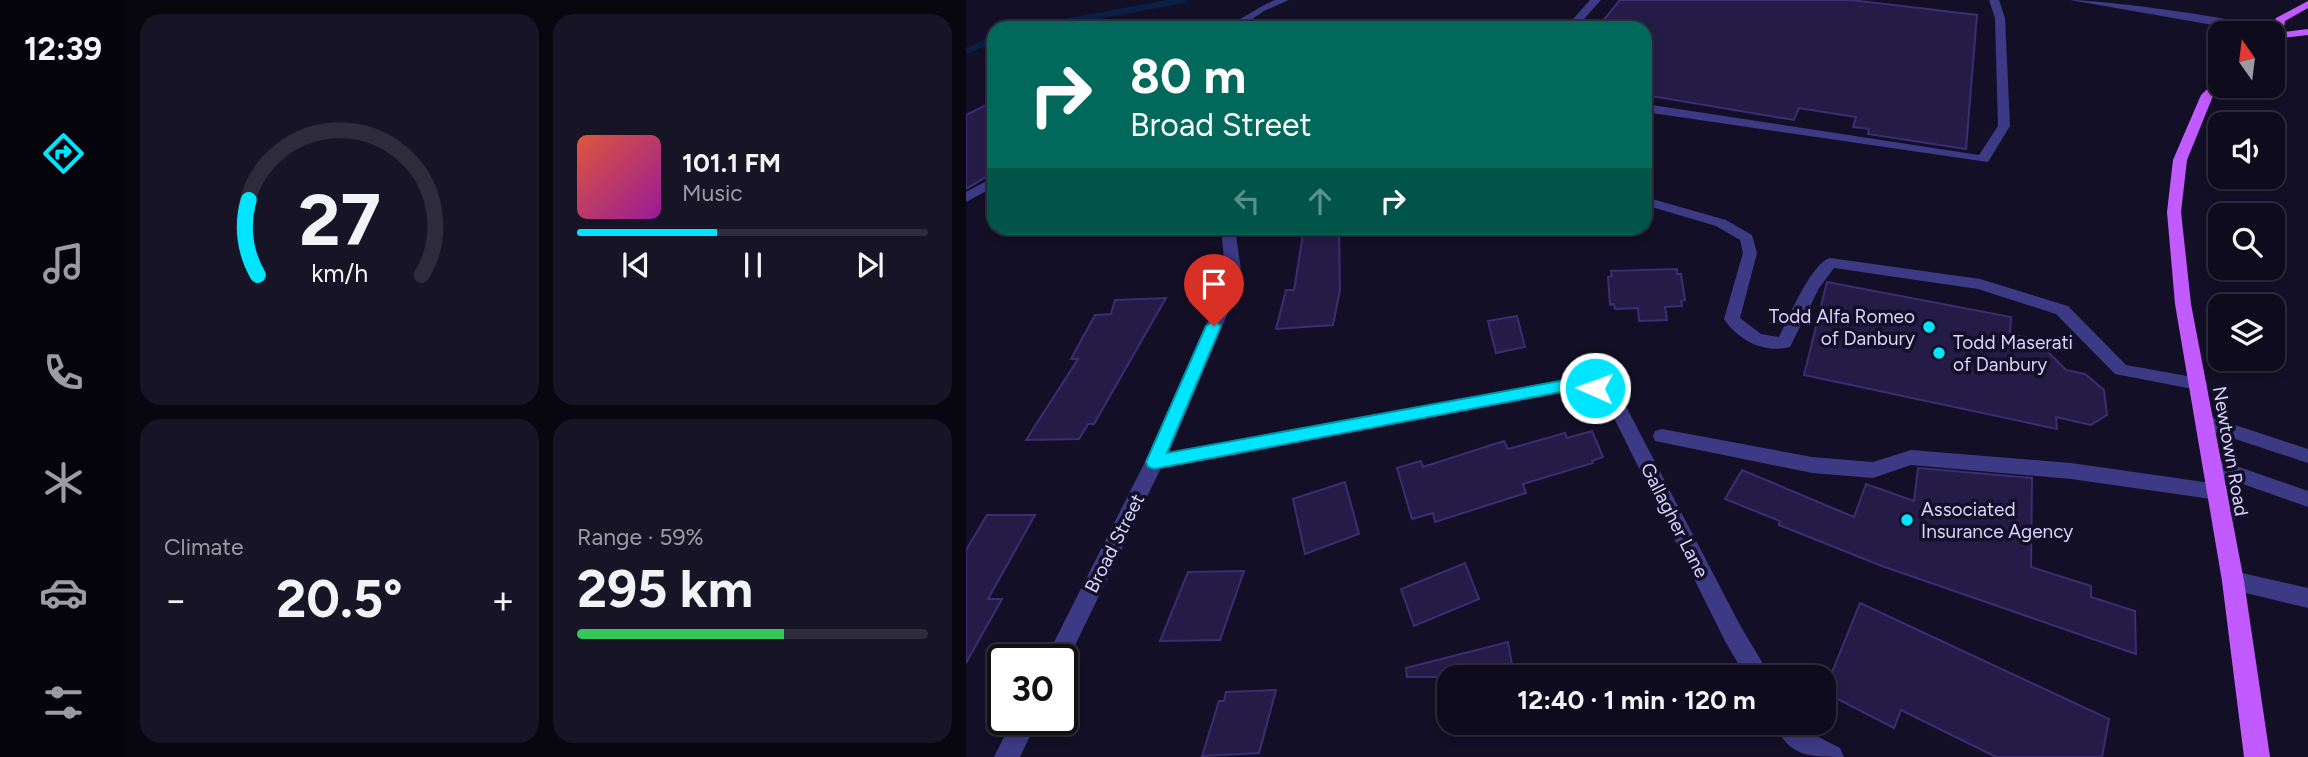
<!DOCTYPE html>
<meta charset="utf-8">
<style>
body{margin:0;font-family:Figtree,sans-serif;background:#171425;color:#f1f3f6;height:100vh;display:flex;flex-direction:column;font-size:26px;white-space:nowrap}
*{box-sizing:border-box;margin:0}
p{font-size:23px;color:#9b9ba3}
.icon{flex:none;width:38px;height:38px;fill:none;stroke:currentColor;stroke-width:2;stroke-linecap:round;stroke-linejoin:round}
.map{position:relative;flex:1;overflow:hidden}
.sheet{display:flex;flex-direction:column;gap:14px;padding:14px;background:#08060f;width:840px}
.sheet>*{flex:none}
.guide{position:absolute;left:21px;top:21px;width:665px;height:214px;border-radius:21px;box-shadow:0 4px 10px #0003,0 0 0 2px #2e2b3b;background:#00695c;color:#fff;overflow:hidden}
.needle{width:46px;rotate:346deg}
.controls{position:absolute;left:1242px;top:21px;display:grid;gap:14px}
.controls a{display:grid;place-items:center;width:77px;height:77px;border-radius:14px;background:#0e0b1c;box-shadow:0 4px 10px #0003,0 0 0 2px #2e2b3b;font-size:35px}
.speed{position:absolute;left:21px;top:644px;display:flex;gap:14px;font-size:35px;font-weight:700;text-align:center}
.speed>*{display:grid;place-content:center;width:91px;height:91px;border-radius:50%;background:#0e0b1c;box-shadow:0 4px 10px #0003,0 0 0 2px #2e2b3b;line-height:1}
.speed .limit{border:4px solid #111;border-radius:10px;background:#fff;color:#111}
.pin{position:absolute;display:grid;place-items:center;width:60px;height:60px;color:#fff;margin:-72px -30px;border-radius:50% 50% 50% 0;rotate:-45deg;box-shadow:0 0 7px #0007}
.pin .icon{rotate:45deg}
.me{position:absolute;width:77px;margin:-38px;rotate:272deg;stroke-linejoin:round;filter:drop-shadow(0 0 5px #0008)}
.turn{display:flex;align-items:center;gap:24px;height:147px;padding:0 28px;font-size:32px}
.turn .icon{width:91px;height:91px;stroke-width:2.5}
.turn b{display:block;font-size:49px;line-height:60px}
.lanes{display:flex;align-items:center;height:66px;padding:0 28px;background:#0003;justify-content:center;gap:35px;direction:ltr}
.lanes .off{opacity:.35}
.big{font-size:52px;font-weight:700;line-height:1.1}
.sheet .widget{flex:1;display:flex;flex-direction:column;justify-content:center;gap:10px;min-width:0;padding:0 24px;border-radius:21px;background:#171425}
.sheet .dial{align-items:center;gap:0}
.dial svg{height:182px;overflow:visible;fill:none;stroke:#2e2b3b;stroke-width:7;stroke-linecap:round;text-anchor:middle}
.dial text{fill:#f1f3f6;stroke:none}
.song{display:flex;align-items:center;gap:21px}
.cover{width:84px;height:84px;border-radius:10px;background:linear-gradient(135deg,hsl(10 70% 55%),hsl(300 70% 35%))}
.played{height:7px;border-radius:4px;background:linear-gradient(90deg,#00e5ff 40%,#2e2b3b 40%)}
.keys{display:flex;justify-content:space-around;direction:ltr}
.heat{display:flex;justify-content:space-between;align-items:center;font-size:38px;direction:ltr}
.charge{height:10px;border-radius:5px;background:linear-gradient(90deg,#34c759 59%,#2e2b3b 0)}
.sheet .tiles{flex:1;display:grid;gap:14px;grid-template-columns:repeat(2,1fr)}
.trip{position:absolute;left:471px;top:665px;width:399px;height:70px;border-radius:21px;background:#0e0b1c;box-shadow:0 4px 10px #0003,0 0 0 2px #2e2b3b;font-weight:700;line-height:70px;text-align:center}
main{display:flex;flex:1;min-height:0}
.menu{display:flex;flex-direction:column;width:126px;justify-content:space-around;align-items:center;background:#06040b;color:#9b9ba3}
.menu .icon{width:49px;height:49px}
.menu .on{color:#00e5ff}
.menu b{font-size:32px;color:#f1f3f6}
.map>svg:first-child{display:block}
</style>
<main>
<nav class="menu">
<b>12:39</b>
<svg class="icon on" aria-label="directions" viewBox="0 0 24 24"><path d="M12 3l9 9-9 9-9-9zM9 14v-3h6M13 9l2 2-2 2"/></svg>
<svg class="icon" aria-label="music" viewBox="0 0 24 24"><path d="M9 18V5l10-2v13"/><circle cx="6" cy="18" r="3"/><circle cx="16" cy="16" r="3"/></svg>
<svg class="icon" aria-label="phone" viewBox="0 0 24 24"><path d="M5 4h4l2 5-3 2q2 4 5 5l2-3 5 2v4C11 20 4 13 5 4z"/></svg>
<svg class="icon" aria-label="climate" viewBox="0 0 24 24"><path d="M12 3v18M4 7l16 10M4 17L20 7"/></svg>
<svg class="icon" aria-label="car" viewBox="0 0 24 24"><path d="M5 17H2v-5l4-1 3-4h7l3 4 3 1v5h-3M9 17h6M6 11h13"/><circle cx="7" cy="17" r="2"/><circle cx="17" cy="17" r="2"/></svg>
<svg class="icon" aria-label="filters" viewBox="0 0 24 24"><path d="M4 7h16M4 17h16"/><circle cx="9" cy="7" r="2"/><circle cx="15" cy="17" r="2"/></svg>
</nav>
<section class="sheet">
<div class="tiles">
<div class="widget dial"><svg viewBox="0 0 100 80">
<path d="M14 69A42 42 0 1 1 86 69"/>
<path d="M14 69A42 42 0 0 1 10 36" stroke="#00e5ff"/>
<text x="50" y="56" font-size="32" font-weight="700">27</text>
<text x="50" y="72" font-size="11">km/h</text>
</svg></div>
<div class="widget">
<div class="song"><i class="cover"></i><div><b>101.1 FM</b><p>Music</p></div></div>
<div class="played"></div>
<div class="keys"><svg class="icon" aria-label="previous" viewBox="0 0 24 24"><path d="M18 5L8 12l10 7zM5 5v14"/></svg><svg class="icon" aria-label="pause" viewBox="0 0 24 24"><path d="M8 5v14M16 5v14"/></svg><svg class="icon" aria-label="next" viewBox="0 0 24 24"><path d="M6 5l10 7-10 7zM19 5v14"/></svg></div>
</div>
<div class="widget"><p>Climate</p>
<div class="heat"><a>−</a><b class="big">20.5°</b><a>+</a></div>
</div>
<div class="widget"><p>Range · 59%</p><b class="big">295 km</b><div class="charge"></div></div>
</div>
</section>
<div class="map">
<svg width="1342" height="757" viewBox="0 0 1342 757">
<rect width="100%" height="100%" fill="#130f26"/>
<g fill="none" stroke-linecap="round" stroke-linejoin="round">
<path stroke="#0a1f44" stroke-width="6" d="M 65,28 L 218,0
M 0,51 L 28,39"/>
</g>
<path fill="#241b47" stroke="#3b2d73" stroke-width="2" d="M 654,0 L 885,0 L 1011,15 L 1000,149 L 902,134 L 903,129 L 887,127 L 890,117 L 833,108 L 828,120 L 679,95 L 679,28 L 631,28 Z
M 28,101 L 28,172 L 0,189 L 0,115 Z
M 338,228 L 373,228 L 374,290 L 367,325 L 310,329 L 320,290 L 328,290 Z
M 711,269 L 711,274 L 715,274 L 719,300 L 715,301 L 716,306 L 699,307 L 701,320 L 673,321 L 672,308 L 649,309 L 648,304 L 644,305 L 642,277 L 646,276 L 645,271 Z
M 861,282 L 1045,317 L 1044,334 L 1078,341 L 1078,348 L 1100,370 L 1119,374 L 1138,390 L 1141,415 L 1125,425 L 1090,417 L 1091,429 L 838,375 Z
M 200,298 L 128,424 L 122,424 L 113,439 L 60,440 L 112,359 L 105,359 L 129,315 L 145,314 L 149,300 Z
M 551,316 L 559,347 L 530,353 L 522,321 Z
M 626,431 L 637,457 L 626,461 L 627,463 L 557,484 L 560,493 L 469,522 L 467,513 L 446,519 L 431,468 L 455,461 L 457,467 L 538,441 L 542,449 L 599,433 L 601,438 Z
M 952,468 L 1066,478 L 1065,567 L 1125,586 L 1125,597 L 1169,611 L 1170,654 L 916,566 L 813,525 L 814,521 L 759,499 L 776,470 L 888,517 L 900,484 L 948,501 Z
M 379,482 L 393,534 L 339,554 L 327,499 Z
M 21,515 L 69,515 L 22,599 L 36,599 L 0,663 L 0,550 Z
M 499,563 L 513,599 L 448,626 L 435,589 Z
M 278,571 L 254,640 L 194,641 L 222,572 Z
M 894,603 L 1143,719 L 1136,757 L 1030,757 L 935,710 L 928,728 L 858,692 Z
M 542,642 L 548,677 L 441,677 L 440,668 Z
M 310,690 L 293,753 L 236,756 L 253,701 L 258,701 L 260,692 Z"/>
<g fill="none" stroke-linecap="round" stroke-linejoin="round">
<path fill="#3d3a85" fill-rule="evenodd" d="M 309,0 L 323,0 L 298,11 L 273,28 L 237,28 C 245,23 254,25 264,23 C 274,21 295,5 309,0 Z
M 624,0 L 635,0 L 610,28 L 599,28 Z
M 1023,0 L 1033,0 L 1039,18 L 1044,126 L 1022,162 L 679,112 L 679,104 L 1013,155 L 1032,126 L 1029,18 Z
M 1104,0 C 1136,0 1296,20 1316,34 L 1311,37 L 1307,36 L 1307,33 L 1293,33 Z
M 28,177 L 28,187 L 0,202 L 0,192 Z
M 679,197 L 760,220 L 786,235 L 791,253 L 774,318 L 795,334 L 813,337 C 822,319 845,263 864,258 L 1014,279 L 1102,306 L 1160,365 L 1232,378 L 1238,379 L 1241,384 L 1238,389 L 1232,390 L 1149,374 L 1090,314 L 1012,289 L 868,268 L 853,288 L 824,347 C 798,354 772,340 758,319 L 777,253 L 774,240 L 750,226 L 679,205 Z
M 255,228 L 269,228 L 275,270 L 266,303 L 203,452 L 610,378 L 635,383 L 652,391 L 775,627 L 805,677 L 780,677 L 759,641 L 639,400 L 610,390 L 195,468 L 98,668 L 96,660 L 79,660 L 179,462 L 250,303 L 259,270 Z
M 1239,415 L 1342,449 L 1342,463 L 1233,427 L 1230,422 L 1233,417 Z
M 696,429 L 846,457 L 907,462 L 945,450 L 1105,463 L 1252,484 L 1259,486 L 1262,492 L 1259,498 L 1252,500 L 1105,479 L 945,465 L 907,478 L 846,473 L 689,441 L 687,436 L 689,431 Z
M 1247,458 L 1342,491 L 1342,507 L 1240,471 L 1237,466 L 1240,461 Z
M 1267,571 L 1342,588 L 1342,608 L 1259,588 L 1256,581 L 1259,574 Z
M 47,719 L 72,719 L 54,757 L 28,757 Z
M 808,723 L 834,723 L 839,730 L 874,748 L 878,757 C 842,757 823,757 808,723 Z"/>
<path fill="#c25bff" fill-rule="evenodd" d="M 1342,1 L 1342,8 L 1319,21 L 1317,32 L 1342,29 L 1342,35 L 1307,39 L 1305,33 L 1310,18 Z
M 1255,76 L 1255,86 L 1247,96 L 1221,160 L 1215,212 L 1225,304 L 1278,581 L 1304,757 L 1278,757 L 1256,581 L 1209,304 L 1201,212 L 1207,160 L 1235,95 Z"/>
</g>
<path fill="#00e5ff" stroke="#0095a6" stroke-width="2" d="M 248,320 L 255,326 L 201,453 L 610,378 L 635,384 L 637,388 L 629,394 L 610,389 L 188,469 L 182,467 L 180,462 L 240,326 Z"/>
<g fill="#00e5ff" stroke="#130f26" stroke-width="2.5">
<circle cx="963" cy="327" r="7"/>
<circle cx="973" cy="353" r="7"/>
<circle cx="941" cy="520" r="7"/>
</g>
<g text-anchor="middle" stroke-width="7" stroke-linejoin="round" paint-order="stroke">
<g font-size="19" fill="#d9d4ff" stroke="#130f26" text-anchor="start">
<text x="949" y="323" text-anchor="end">Todd Alfa Romeo<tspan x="949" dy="22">of Danbury</tspan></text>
<text x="987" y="349">Todd Maserati<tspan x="987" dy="22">of Danbury</tspan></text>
<text x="955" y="516">Associated<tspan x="955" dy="22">Insurance Agency</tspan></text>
</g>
<g font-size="19" fill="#d9d4ff" stroke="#130f26">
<text transform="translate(1265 451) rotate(80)" y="7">Newtown Road</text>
<text transform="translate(709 520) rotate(63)" y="7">Gallagher Lane</text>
<text transform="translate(148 543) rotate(-63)" y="7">Broad Street</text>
</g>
</g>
</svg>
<div class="controls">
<a><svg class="needle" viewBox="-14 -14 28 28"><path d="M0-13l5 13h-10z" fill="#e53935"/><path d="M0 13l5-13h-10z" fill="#9b9ba3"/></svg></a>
<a><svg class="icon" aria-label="sound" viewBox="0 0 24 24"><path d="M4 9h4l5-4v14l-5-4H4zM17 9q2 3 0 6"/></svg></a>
<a><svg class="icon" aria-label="search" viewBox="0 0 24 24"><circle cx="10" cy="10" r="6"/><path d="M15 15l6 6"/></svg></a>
<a><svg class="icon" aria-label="layers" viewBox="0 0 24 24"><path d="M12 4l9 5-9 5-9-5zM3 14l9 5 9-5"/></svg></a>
</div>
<div class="speed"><div class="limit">30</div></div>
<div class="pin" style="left:248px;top:326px;background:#d93025"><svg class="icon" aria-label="arrive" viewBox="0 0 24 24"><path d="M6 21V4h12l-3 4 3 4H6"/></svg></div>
<svg class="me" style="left:629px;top:388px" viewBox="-20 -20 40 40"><circle r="17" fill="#00e5ff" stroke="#fff" stroke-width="3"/><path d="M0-11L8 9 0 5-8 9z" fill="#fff"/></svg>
<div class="trip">12:40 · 1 min · 120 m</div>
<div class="guide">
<div class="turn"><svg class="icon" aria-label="right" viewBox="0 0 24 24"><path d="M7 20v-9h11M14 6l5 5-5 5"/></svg><div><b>80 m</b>Broad Street</div></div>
<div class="lanes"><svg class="icon off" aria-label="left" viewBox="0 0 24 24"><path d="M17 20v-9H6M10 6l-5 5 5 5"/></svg><svg class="icon off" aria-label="ahead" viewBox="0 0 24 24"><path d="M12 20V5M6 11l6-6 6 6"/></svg><svg class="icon" aria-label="right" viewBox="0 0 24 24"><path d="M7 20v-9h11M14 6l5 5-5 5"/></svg></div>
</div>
</div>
</main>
